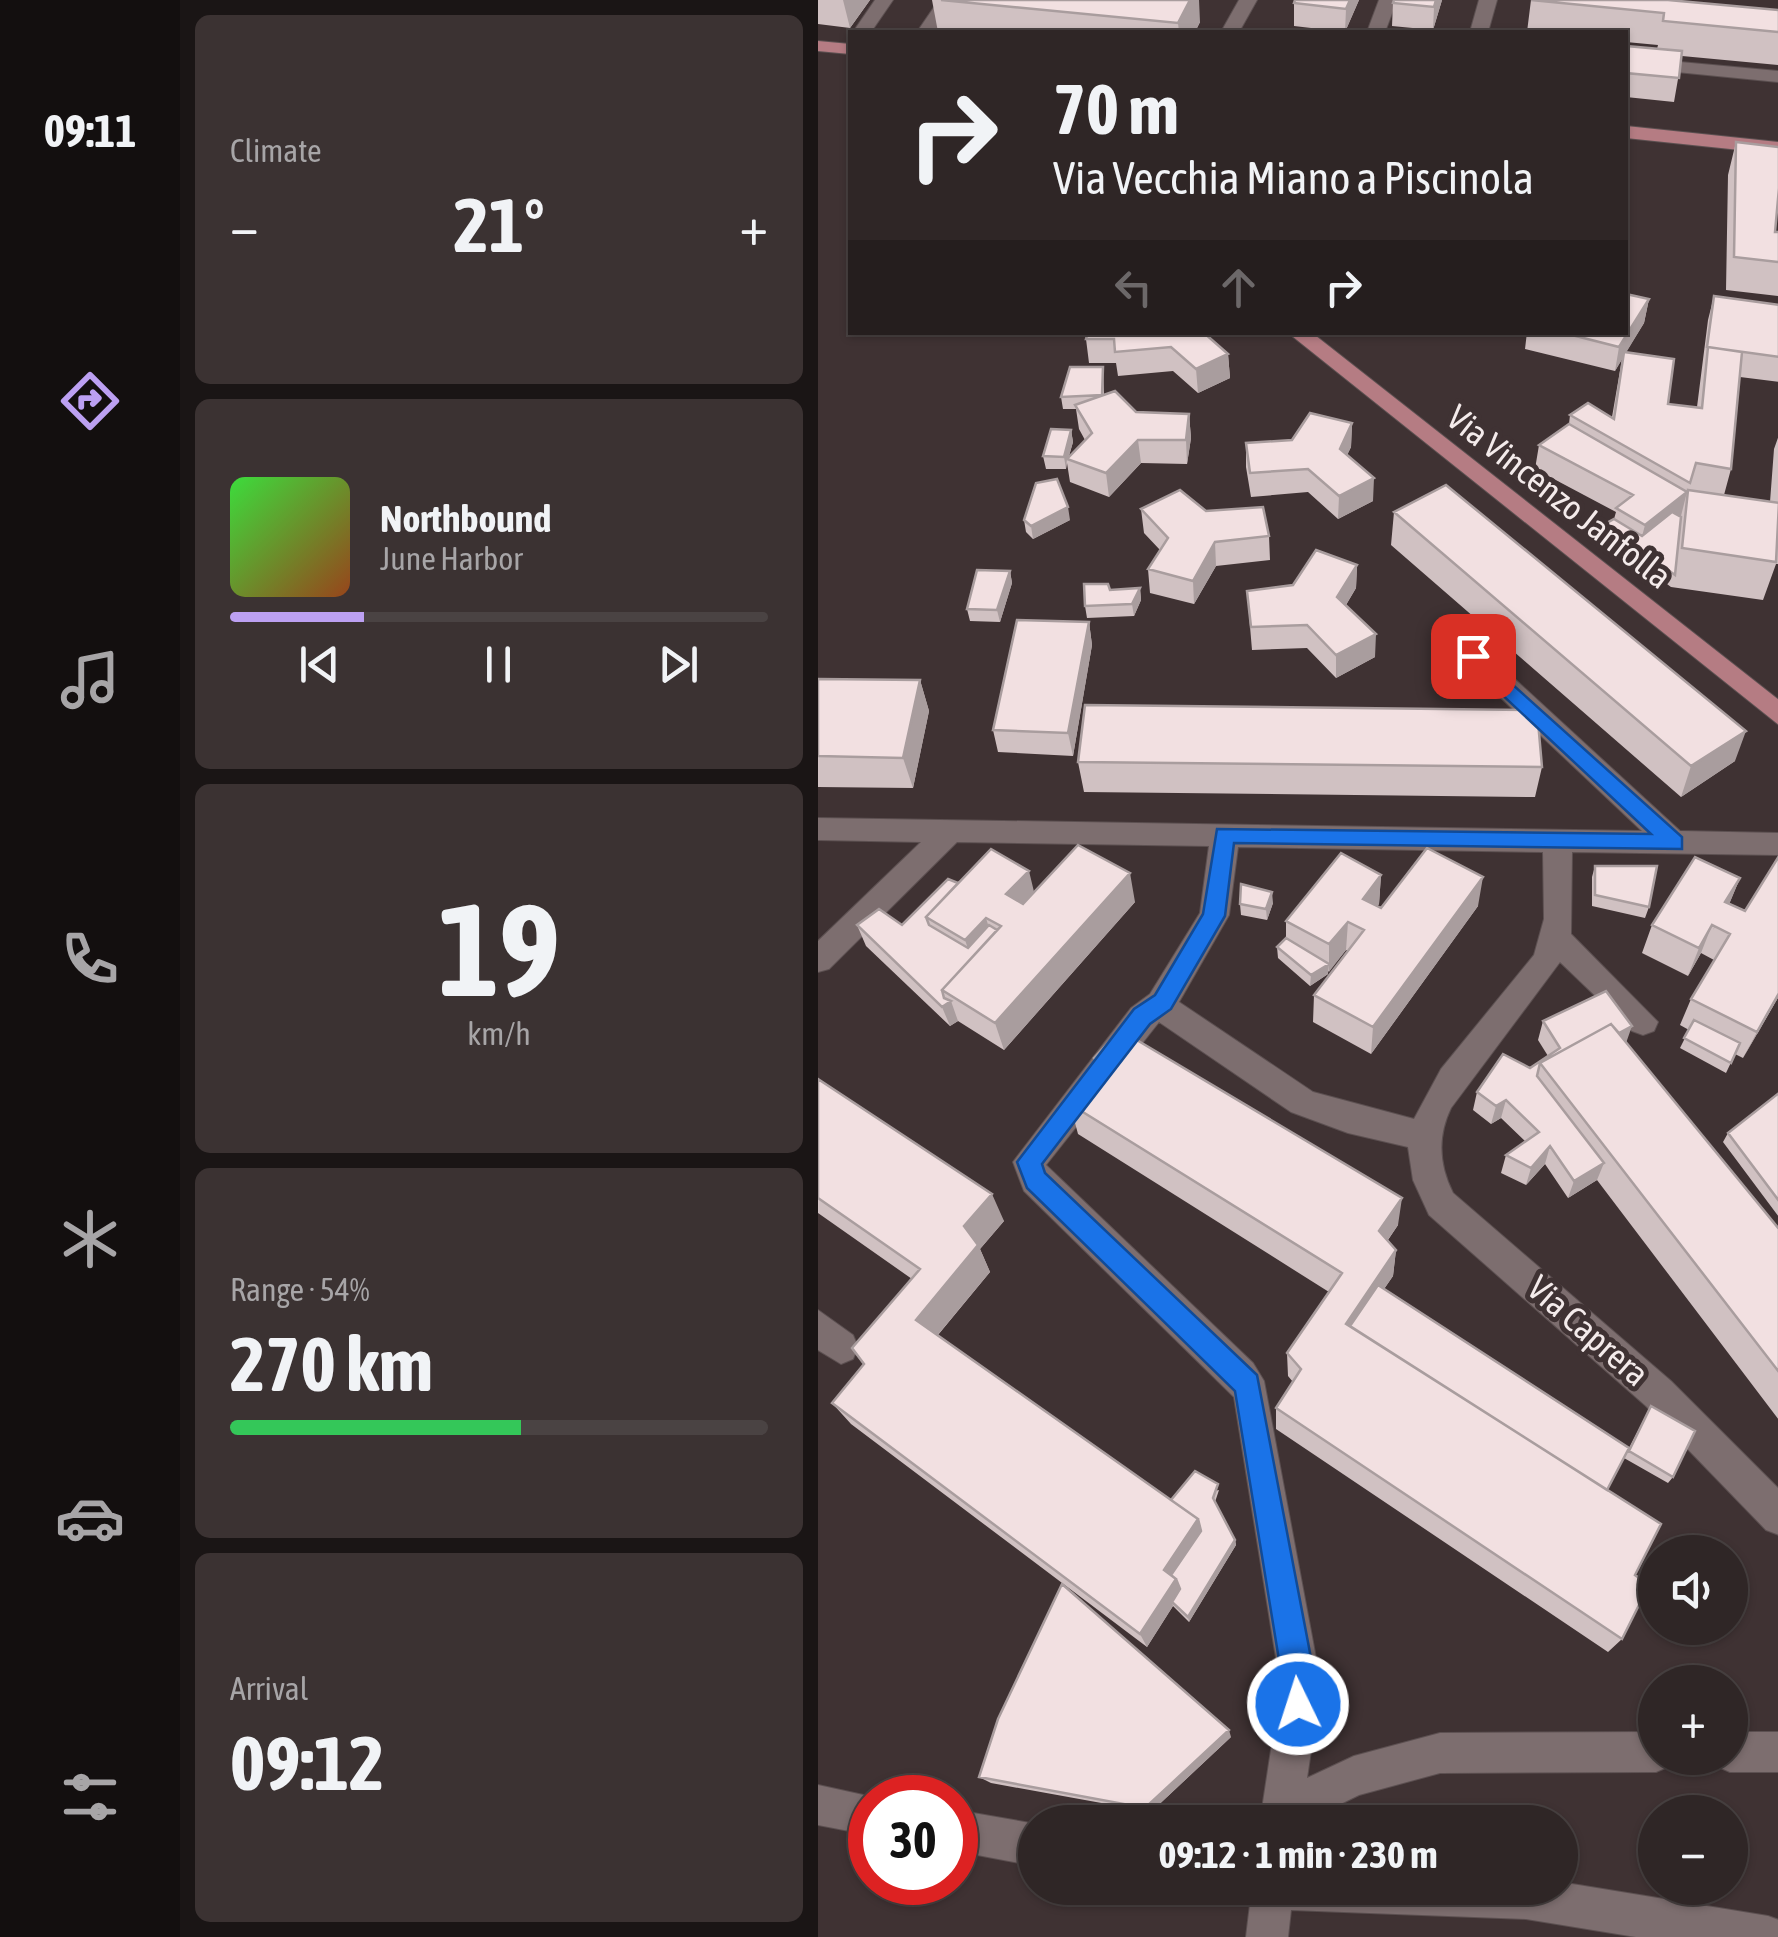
<!DOCTYPE html>
<meta charset="utf-8">
<style>
body{margin:0;font-family:"Asap Condensed",sans-serif;background:#3b3232;color:#f1f3f6;height:100vh;display:flex;flex-direction:column;font-size:38px;white-space:nowrap}
*{box-sizing:border-box;margin:0}
p{font-size:32px;color:#a7a5a7}
.icon{flex:none;width:55px;height:55px;fill:none;stroke:currentColor;stroke-width:2;stroke-linecap:round;stroke-linejoin:round}
.map{position:relative;flex:1;overflow:hidden}
.panel{display:flex;flex-direction:column;gap:15px;padding:15px;background:#1a1515;width:638px}
.panel>*{flex:none}
.banner{position:absolute;left:30px;top:30px;width:780px;height:305px;border-radius:0px;box-shadow:0 2px 8px #0004,0 0 0 2px #4a4343;background:#2f2626;color:#f1f3f6;overflow:hidden}
.fabs{position:absolute;left:820px;top:1535px;display:grid;gap:20px}
.fabs a{display:grid;place-items:center;width:110px;height:110px;border-radius:50%;background:#2f2626;box-shadow:0 2px 8px #0004,0 0 0 2px #4a4343;font-size:50px}
.speed{position:absolute;left:30px;top:1775px;display:flex;gap:20px;font-size:50px;font-weight:700;text-align:center}
.speed>*{display:grid;place-content:center;width:130px;height:130px;border-radius:50%;background:#2f2626;box-shadow:0 2px 8px #0004,0 0 0 2px #4a4343;line-height:1}
.speed .limit{border:15px solid #d22;background:#fff;color:#111}
.pin{position:absolute;display:grid;place-items:center;width:85px;height:85px;color:#fff;margin:-42px;border-radius:20px;box-shadow:0 5px 15px #0006}
.me{position:absolute;width:110px;margin:-55px;rotate:356deg;stroke-linejoin:round;filter:drop-shadow(0 0 8px #0008)}
.turn{display:flex;align-items:center;gap:35px;height:210px;padding:0 40px;font-size:45px}
.turn .icon{width:130px;height:130px;stroke-width:2.5}
.turn b{display:block;font-size:70px;line-height:85px}
.lanes{display:flex;align-items:center;height:95px;padding:0 40px;background:#0003;justify-content:center;gap:50px;direction:ltr}
.lanes .off{opacity:.35}
.big{font-size:75px;font-weight:700;line-height:1.1}
.panel .card{flex:1;display:flex;flex-direction:column;justify-content:center;gap:15px;min-width:0;padding:0 35px;border-radius:15px;background:#3b3232}
.panel .dial{align-items:center;gap:0}
.dial b{font-size:130px;line-height:1}
.song{display:flex;align-items:center;gap:30px}
.cover{width:120px;height:120px;border-radius:15px;background:linear-gradient(135deg,hsl(120 70% 55%),hsl(20 70% 35%))}
.played{height:10px;border-radius:5px;background:linear-gradient(90deg,#bca0f2 25%,#4a4343 25%)}
.keys{display:flex;justify-content:space-around;direction:ltr}
.heat{display:flex;justify-content:space-between;align-items:center;font-size:55px;direction:ltr}
.charge{height:15px;border-radius:8px;background:linear-gradient(90deg,#34c759 54%,#4a4343 0)}
.trip{position:absolute;left:200px;top:1805px;width:560px;height:100px;border-radius:50px;background:#2f2626;box-shadow:0 2px 8px #0004,0 0 0 2px #4a4343;font-weight:700;line-height:100px;text-align:center}
main{display:flex;flex:1;min-height:0}
.menu{display:flex;flex-direction:column;width:180px;justify-content:space-around;align-items:center;background:#130f0f;color:#a7a5a7}
.menu .icon{width:70px;height:70px}
.menu .on{color:#bca0f2}
.menu b{font-size:45px;color:#f1f3f6}
.map>svg:first-child{display:block}
</style>
<main>
<nav class="menu">
<b>09:11</b>
<svg class="icon on" aria-label="directions" viewBox="0 0 24 24"><path d="M12 3l9 9-9 9-9-9zM9 14v-3h6M13 9l2 2-2 2"/></svg>
<svg class="icon" aria-label="music" viewBox="0 0 24 24"><path d="M9 18V5l10-2v13"/><circle cx="6" cy="18" r="3"/><circle cx="16" cy="16" r="3"/></svg>
<svg class="icon" aria-label="phone" viewBox="0 0 24 24"><path d="M5 4h4l2 5-3 2q2 4 5 5l2-3 5 2v4C11 20 4 13 5 4z"/></svg>
<svg class="icon" aria-label="climate" viewBox="0 0 24 24"><path d="M12 3v18M4 7l16 10M4 17L20 7"/></svg>
<svg class="icon" aria-label="car" viewBox="0 0 24 24"><path d="M5 17H2v-5l4-1 3-4h7l3 4 3 1v5h-3M9 17h6M6 11h13"/><circle cx="7" cy="17" r="2"/><circle cx="17" cy="17" r="2"/></svg>
<svg class="icon" aria-label="filters" viewBox="0 0 24 24"><path d="M4 7h16M4 17h16"/><circle cx="9" cy="7" r="2"/><circle cx="15" cy="17" r="2"/></svg>
</nav>
<section class="panel">
<div class="card"><p>Climate</p>
<div class="heat"><a>−</a><b class="big">21°</b><a>+</a></div>
</div>
<div class="card">
<div class="song"><i class="cover"></i><div><b>Northbound</b><p>June Harbor</p></div></div>
<div class="played"></div>
<div class="keys"><svg class="icon" aria-label="previous" viewBox="0 0 24 24"><path d="M18 5L8 12l10 7zM5 5v14"/></svg><svg class="icon" aria-label="pause" viewBox="0 0 24 24"><path d="M8 5v14M16 5v14"/></svg><svg class="icon" aria-label="next" viewBox="0 0 24 24"><path d="M6 5l10 7-10 7zM19 5v14"/></svg></div>
</div>
<div class="card dial"><b>19</b><p>km/h</p></div>
<div class="card"><p>Range · 54%</p><b class="big">270 km</b><div class="charge"></div></div>
<div class="card"><p>Arrival</p><b class="big">09:12</b></div>
</section>
<div class="map">
<svg width="961" height="1937" viewBox="0 0 961 1937">
<rect width="100%" height="100%" fill="#3f3233"/>
<g fill="none" stroke-linecap="round" stroke-linejoin="round">
<g stroke="#5c5051" stroke-width="2">
<path id="minor" d="M 57,0 L 75,0 L 53,32 L 35,32 Z
M 121,0 L 139,0 L 117,32 L 99,32 Z
M 421,0 L 439,0 L 421,32 L 403,32 Z
M 561,0 L 579,0 L 567,32 L 549,32 Z
M 661,0 L 679,0 L 670,32 L 652,32 Z
M 808,57 L 961,71 L 961,82 L 808,67 Z
M 655,647 L 664,649 L 862,831 L 961,833 L 961,855 L 754,852 L 753,934 L 840,1022 L 836,1031 L 825,1035 L 814,1031 L 742,962 L 633,1108 C 619,1137 621,1165 635,1193 L 853,1381 L 961,1489 L 961,1535 L 948,1530 L 828,1406 L 611,1215 L 595,1180 L 590,1147 L 530,1133 L 473,1112 L 341,1022 L 228,1165 L 435,1363 L 446,1381 L 498,1658 L 500,1704 L 489,1778 L 536,1756 L 622,1733 L 838,1732 L 838,1758 L 856,1758 L 852,1766 L 838,1772 L 622,1773 L 541,1795 L 486,1822 L 442,1822 L 460,1704 L 458,1658 L 416,1397 L 206,1191 L 195,1162 L 313,1008 L 332,994 L 382,913 L 391,846 L 139,842 L 11,969 L 0,972 L 0,941 L 103,842 L 0,840 L 0,818 L 824,831 L 646,663 L 642,656 L 646,649 ZM 420,847 L 725,852 L 726,919 L 716,955 L 623,1069 L 596,1119 L 495,1092 L 361,1002 L 411,915 Z
M 0,1310 L 35,1335 L 40,1347 L 35,1359 L 23,1364 L 0,1350 Z
M 912,1732 L 961,1732 L 961,1772 L 912,1772 L 898,1766 L 894,1758 L 912,1758 Z
M 0,1785 L 59,1798 L 52,1798 L 52,1835 L 0,1825 Z
M 138,1810 L 218,1824 L 218,1866 L 138,1851 Z
M 742,1882 L 950,1916 L 961,1920 L 961,1937 L 818,1937 L 708,1919 L 473,1910 L 470,1937 L 428,1937 L 432,1904 L 423,1888 L 742,1888 Z"/>
</g>
<g stroke="#5c5051" stroke-width="2">
<path id="major" d="M 0,41 L 32,44 L 32,54 L 0,51 Z
M 808,126 L 961,142 L 961,154 L 808,138 Z
M 469,332 L 493,332 L 961,700 L 961,725 Z"/>
</g>
<use href="#minor" fill="#7d6e6f" fill-rule="evenodd"/>
<use href="#major" fill="#b57c83" fill-rule="evenodd"/>
</g>
<path fill="#d0c1c2" d="M 0,0 L 52,0 L 32,28 L 0,24 Z
M 114,0 L 123,0 L 382,22 L 377,32 L 120,32 Z
M 541,0 L 527,32 L 476,26 L 476,3 Z
M 624,0 L 615,30 L 574,26 L 575,3 Z
M 713,0 L 961,10 L 961,65 L 864,56 L 856,102 L 808,97 L 808,46 L 839,49 L 840,45 L 808,42 L 808,32 L 709,32 Z
M 918,142 L 961,147 L 961,204 L 959,204 L 957,232 L 961,232 L 961,296 L 908,290 L 910,175 Z
M 896,296 L 961,305 L 961,382 L 922,377 L 913,469 L 906,495 L 952,502 L 956,449 L 961,435 L 961,564 L 958,564 L 945,600 L 853,587 L 784,536 L 787,524 L 796,519 L 798,512 L 717,469 L 721,445 L 751,424 L 752,415 L 794,417 L 804,359 L 797,371 L 707,349 L 709,332 L 808,332 L 831,299 L 826,323 L 808,352 L 850,404 L 879,407 L 890,320 Z
M 270,332 L 395,332 L 392,338 L 410,354 L 412,378 L 380,393 L 355,371 L 300,376 L 298,363 L 271,363 L 268,339 Z
M 285,367 L 286,395 L 318,412 L 371,414 L 373,438 L 369,464 L 323,463 L 291,497 L 252,482 L 249,463 L 248,469 L 228,469 L 225,456 L 253,430 L 255,442 L 251,456 L 267,440 L 261,429 L 258,409 L 245,409 L 243,397 Z
M 534,423 L 533,447 L 529,455 L 555,501 L 520,519 L 490,492 L 433,497 L 428,467 L 428,443 L 474,440 Z
M 323,509 L 388,511 L 451,536 L 452,560 L 398,566 L 376,604 L 332,593 L 330,569 L 342,550 L 326,533 Z
M 576,512 L 917,761 L 863,797 L 573,545 Z
M 206,520 L 252,520 L 215,539 L 208,532 Z
M 539,565 L 538,588 L 528,605 L 557,657 L 518,678 L 489,648 L 434,650 L 429,591 L 475,585 Z
M 192,571 L 194,583 L 182,622 L 152,621 L 149,609 Z
M 322,588 L 323,600 L 316,616 L 269,618 L 267,606 L 292,590 Z
M 271,622 L 274,645 L 255,756 L 180,752 L 175,730 Z
M 0,679 L 102,680 L 111,711 L 95,788 L 0,787 Z
M 260,762 L 724,767 L 717,797 L 266,792 Z
M 777,866 L 831,907 L 827,918 L 774,906 L 774,877 Z
M 563,875 L 561,904 L 559,906 L 563,908 L 660,906 L 553,1054 L 495,1022 L 496,995 L 530,951 L 528,950 L 510,972 L 510,974 L 492,986 L 460,958 L 459,947 L 468,938 L 468,921 Z
M 922,878 L 911,904 L 961,996 L 925,1058 L 917,1054 L 908,1073 L 862,1048 L 871,1030 L 862,1025 L 873,999 L 896,960 L 883,953 L 870,976 L 824,953 L 834,925 Z
M 140,883 L 216,892 L 317,902 L 186,1050 L 140,1021 L 132,1026 L 48,946 L 39,925 L 84,925 Z
M 455,903 L 449,920 L 423,915 L 422,904 Z
M 725,1021 L 808,1043 L 961,1229 L 961,1420 L 779,1180 L 750,1198 L 727,1164 L 708,1185 L 683,1173 L 688,1155 L 708,1142 L 683,1118 L 673,1124 L 655,1110 L 659,1092 L 712,1068 L 730,1056 L 720,1040 Z
M 276,1058 L 580,1225 L 570,1240 L 578,1250 L 575,1276 L 566,1289 L 811,1448 L 833,1406 L 855,1477 L 850,1483 L 806,1458 L 789,1490 L 817,1575 L 804,1639 L 790,1652 L 458,1429 L 458,1408 L 475,1382 L 470,1376 L 469,1353 L 511,1292 L 260,1134 L 252,1104 L 279,1072 Z
M 0,1079 L 186,1221 L 162,1249 L 172,1272 L 120,1335 L 353,1500 L 401,1490 L 397,1502 L 417,1540 L 418,1545 L 371,1622 L 355,1606 L 329,1647 L 33,1424 L 14,1403 L 46,1364 L 94,1279 L 0,1213 Z
M 961,1093 L 961,1217 L 905,1142 L 910,1133 Z
M 413,1737 L 333,1812 L 173,1783 L 161,1777 Z"/>
<path fill="#a99d9e" d="M 25,0 L 52,0 L 32,28 Z
M 372,0 L 381,0 L 382,22 L 377,32 L 361,32 L 360,23 Z
M 532,0 L 541,0 L 527,32 L 528,9 Z
M 618,0 L 624,0 L 615,30 L 616,7 Z
M 831,299 L 826,323 L 797,371 L 801,347 Z
M 410,354 L 412,378 L 380,393 L 378,369 Z
M 371,414 L 373,438 L 369,464 L 368,440 Z
M 534,423 L 533,447 L 521,472 L 522,449 Z
M 253,430 L 255,442 L 250,459 L 249,459 L 248,469 L 246,457 Z
M 320,440 L 323,463 L 291,497 L 288,473 Z
M 556,478 L 555,501 L 520,519 L 521,496 Z
M 869,492 L 863,516 L 821,548 L 827,525 Z
M 250,507 L 252,520 L 215,539 L 213,526 Z
M 397,542 L 398,566 L 376,604 L 375,581 Z
M 539,565 L 538,588 L 519,620 L 519,597 Z
M 192,571 L 194,583 L 182,622 L 179,610 Z
M 322,588 L 323,600 L 316,616 L 314,604 Z
M 271,622 L 274,645 L 255,756 L 250,733 Z
M 558,634 L 557,657 L 518,678 L 518,655 Z
M 102,680 L 111,711 L 95,788 L 85,758 Z
M 928,731 L 917,761 L 863,797 L 873,766 Z
M 211,871 L 218,900 L 196,923 L 188,894 Z
M 312,873 L 317,902 L 186,1050 L 177,1023 Z
M 563,875 L 561,904 L 543,927 L 545,899 Z
M 665,877 L 660,906 L 553,1054 L 555,1027 Z
M 922,878 L 910,907 L 895,930 L 907,902 Z
M 454,892 L 455,903 L 449,920 L 448,909 Z
M 168,918 L 176,944 L 156,966 L 147,940 Z
M 530,922 L 528,950 L 511,972 L 511,944 Z
M 894,925 L 883,953 L 870,976 L 881,948 Z
M 511,964 L 510,974 L 492,986 L 493,975 Z
M 961,993 L 961,996 L 925,1058 L 939,1032 Z
M 133,1001 L 140,1021 L 132,1026 L 124,1007 Z
M 814,1026 L 807,1046 L 728,1071 Z
M 688,1100 L 683,1118 L 673,1124 L 678,1106 Z
M 732,1146 L 727,1164 L 708,1185 L 713,1168 Z
M 786,1163 L 779,1180 L 750,1198 L 756,1181 Z
M 174,1194 L 186,1221 L 162,1249 L 172,1272 L 113,1343 L 98,1320 L 146,1226 Z
M 584,1198 L 580,1225 L 558,1257 L 561,1231 Z
M 578,1250 L 575,1276 L 533,1337 L 528,1324 Z
M 380,1519 L 384,1536 L 353,1583 L 346,1570 Z
M 417,1540 L 418,1545 L 371,1622 L 370,1617 Z
M 358,1579 L 363,1594 L 354,1602 L 355,1606 L 329,1647 L 322,1634 Z
M 411,1730 L 413,1737 L 333,1812 L 327,1808 Z"/>
<path fill="#f2e0e1" stroke="#a99d9e" stroke-width="2.5" d="M 123,0 L 372,0 L 360,23 Z
M 477,0 L 532,0 L 528,9 L 476,3 Z
M 576,0 L 618,0 L 616,7 L 575,3 Z
M 713,0 L 850,0 L 961,10 L 961,32 L 845,21 L 846,13 Z
M 808,46 L 864,51 L 861,78 L 808,73 Z
M 918,142 L 961,147 L 961,188 L 957,232 L 961,232 L 961,262 L 916,257 Z
M 808,294 L 831,299 L 801,347 L 742,332 L 808,332 Z
M 896,296 L 961,305 L 961,357 L 889,347 Z
M 270,332 L 385,332 L 410,354 L 378,369 L 353,347 L 297,352 L 296,339 L 268,339 Z
M 890,347 L 924,352 L 913,469 L 878,463 L 872,483 L 752,415 L 770,403 L 796,419 L 806,352 L 856,359 L 850,404 L 884,408 Z
M 252,367 L 285,367 L 284,395 L 243,397 Z
M 297,391 L 318,412 L 371,414 L 368,440 L 320,440 L 288,473 L 249,459 L 274,433 L 257,405 Z
M 492,413 L 534,423 L 522,449 L 556,478 L 521,496 L 490,469 L 432,473 L 428,443 L 474,440 Z
M 751,424 L 869,492 L 827,525 L 798,508 L 815,495 L 721,445 Z
M 233,429 L 253,430 L 246,457 L 225,456 Z
M 239,479 L 250,507 L 213,526 L 206,520 L 218,483 Z
M 628,485 L 928,731 L 873,766 L 576,512 Z
M 362,490 L 388,511 L 445,507 L 451,536 L 397,542 L 375,581 L 330,569 L 350,538 L 323,509 Z
M 870,490 L 961,503 L 958,562 L 864,548 Z
M 854,512 L 863,517 L 857,575 L 787,524 L 796,519 L 824,536 Z
M 498,550 L 539,565 L 519,597 L 558,634 L 518,655 L 489,625 L 433,627 L 429,591 L 475,585 Z
M 159,570 L 192,571 L 179,610 L 149,609 Z
M 266,584 L 290,584 L 292,590 L 322,588 L 314,604 L 267,606 Z
M 199,620 L 271,622 L 250,733 L 175,730 Z
M 0,679 L 102,680 L 85,758 L 0,756 Z
M 267,705 L 719,710 L 724,767 L 260,762 Z
M 260,845 L 312,873 L 177,1023 L 124,990 L 183,926 L 168,918 L 147,940 L 108,917 L 173,849 L 211,871 L 188,894 L 205,904 Z
M 609,848 L 665,877 L 555,1027 L 496,995 L 546,930 L 530,922 L 511,944 L 468,921 L 523,853 L 563,875 L 545,899 L 563,908 Z
M 961,856 L 961,993 L 939,1032 L 873,999 L 912,934 L 894,925 L 881,948 L 834,925 L 877,857 L 922,878 L 907,902 L 927,911 Z
M 777,866 L 839,866 L 831,907 L 777,895 Z
M 130,879 L 140,883 L 108,917 L 111,925 L 150,948 L 171,925 L 179,930 L 124,990 L 126,998 L 133,1001 L 124,1007 L 39,925 L 61,909 L 84,925 Z
M 423,884 L 454,892 L 448,909 L 422,904 Z
M 468,938 L 511,964 L 493,975 L 459,947 Z
M 788,991 L 814,1026 L 801,1033 L 793,1024 L 722,1063 L 719,1076 L 786,1163 L 756,1181 L 732,1146 L 713,1168 L 688,1155 L 721,1132 L 688,1100 L 678,1106 L 659,1092 L 685,1054 L 712,1068 L 742,1048 L 725,1021 Z
M 876,1020 L 922,1043 L 913,1063 L 866,1038 Z
M 793,1024 L 961,1229 L 961,1372 L 722,1063 Z
M 302,1030 L 584,1198 L 561,1231 L 578,1250 L 528,1324 L 843,1524 L 817,1575 L 831,1585 L 804,1639 L 458,1408 L 483,1369 L 469,1353 L 524,1273 L 252,1104 L 284,1067 L 276,1058 Z
M 0,1079 L 174,1194 L 146,1226 L 160,1245 L 98,1320 L 380,1519 L 346,1570 L 358,1579 L 322,1634 L 14,1403 L 46,1364 L 34,1348 L 102,1269 L 0,1198 Z
M 961,1093 L 961,1201 L 910,1133 Z
M 560,1285 L 811,1448 L 789,1490 L 532,1326 Z
M 833,1406 L 877,1431 L 855,1477 L 811,1451 Z
M 377,1471 L 400,1484 L 395,1498 L 417,1540 L 370,1617 L 354,1602 L 362,1589 L 358,1579 L 353,1575 L 383,1531 L 380,1519 L 353,1500 Z
M 244,1584 L 411,1730 L 327,1808 L 161,1777 L 180,1719 Z"/>
<path fill="#1a73e8" stroke="#114b97" stroke-width="2.5" d="M 655,649 L 864,837 L 864,849 L 416,843 L 407,916 L 353,1009 L 332,1024 L 224,1164 L 227,1173 L 439,1375 L 493,1658 L 495,1704 L 491,1715 L 480,1719 L 470,1715 L 417,1391 L 209,1188 L 199,1162 L 316,1009 L 337,995 L 385,914 L 399,829 L 833,834 L 648,661 L 645,656 Z"/>
<g text-anchor="middle" stroke-width="10" stroke-linejoin="round" paint-order="stroke">
<g font-size="35" fill="#f4ebeb" stroke="#3f3233">
<text transform="translate(741 497) rotate(38)" y="12">Via Vincenzo Janfolla</text>
<text transform="translate(770 1331) rotate(41)" y="12">Via Caprera</text>
</g>
</g>
</svg>
<div class="fabs">
<a><svg class="icon" aria-label="sound" viewBox="0 0 24 24"><path d="M4 9h4l5-4v14l-5-4H4zM17 9q2 3 0 6"/></svg></a>
<a>+</a>
<a>−</a>
</div>
<div class="speed"><div class="limit">30</div></div>
<div class="pin" style="left:655px;top:656px;background:#d93025"><svg class="icon" aria-label="arrive" viewBox="0 0 24 24"><path d="M6 21V4h12l-3 4 3 4H6"/></svg></div>
<svg class="me" style="left:480px;top:1704px" viewBox="-20 -20 40 40"><circle r="17" fill="#1a73e8" stroke="#fff" stroke-width="3"/><path d="M0-11L8 9 0 5-8 9z" fill="#fff"/></svg>
<div class="trip">09:12 · 1 min · 230 m</div>
<div class="banner">
<div class="turn"><svg class="icon" aria-label="right" viewBox="0 0 24 24"><path d="M7 20v-9h11M14 6l5 5-5 5"/></svg><div><b>70 m</b>Via Vecchia Miano a Piscinola</div></div>
<div class="lanes"><svg class="icon off" aria-label="left" viewBox="0 0 24 24"><path d="M17 20v-9H6M10 6l-5 5 5 5"/></svg><svg class="icon off" aria-label="ahead" viewBox="0 0 24 24"><path d="M12 20V5M6 11l6-6 6 6"/></svg><svg class="icon" aria-label="right" viewBox="0 0 24 24"><path d="M7 20v-9h11M14 6l5 5-5 5"/></svg></div>
</div>
</div>
</main>
